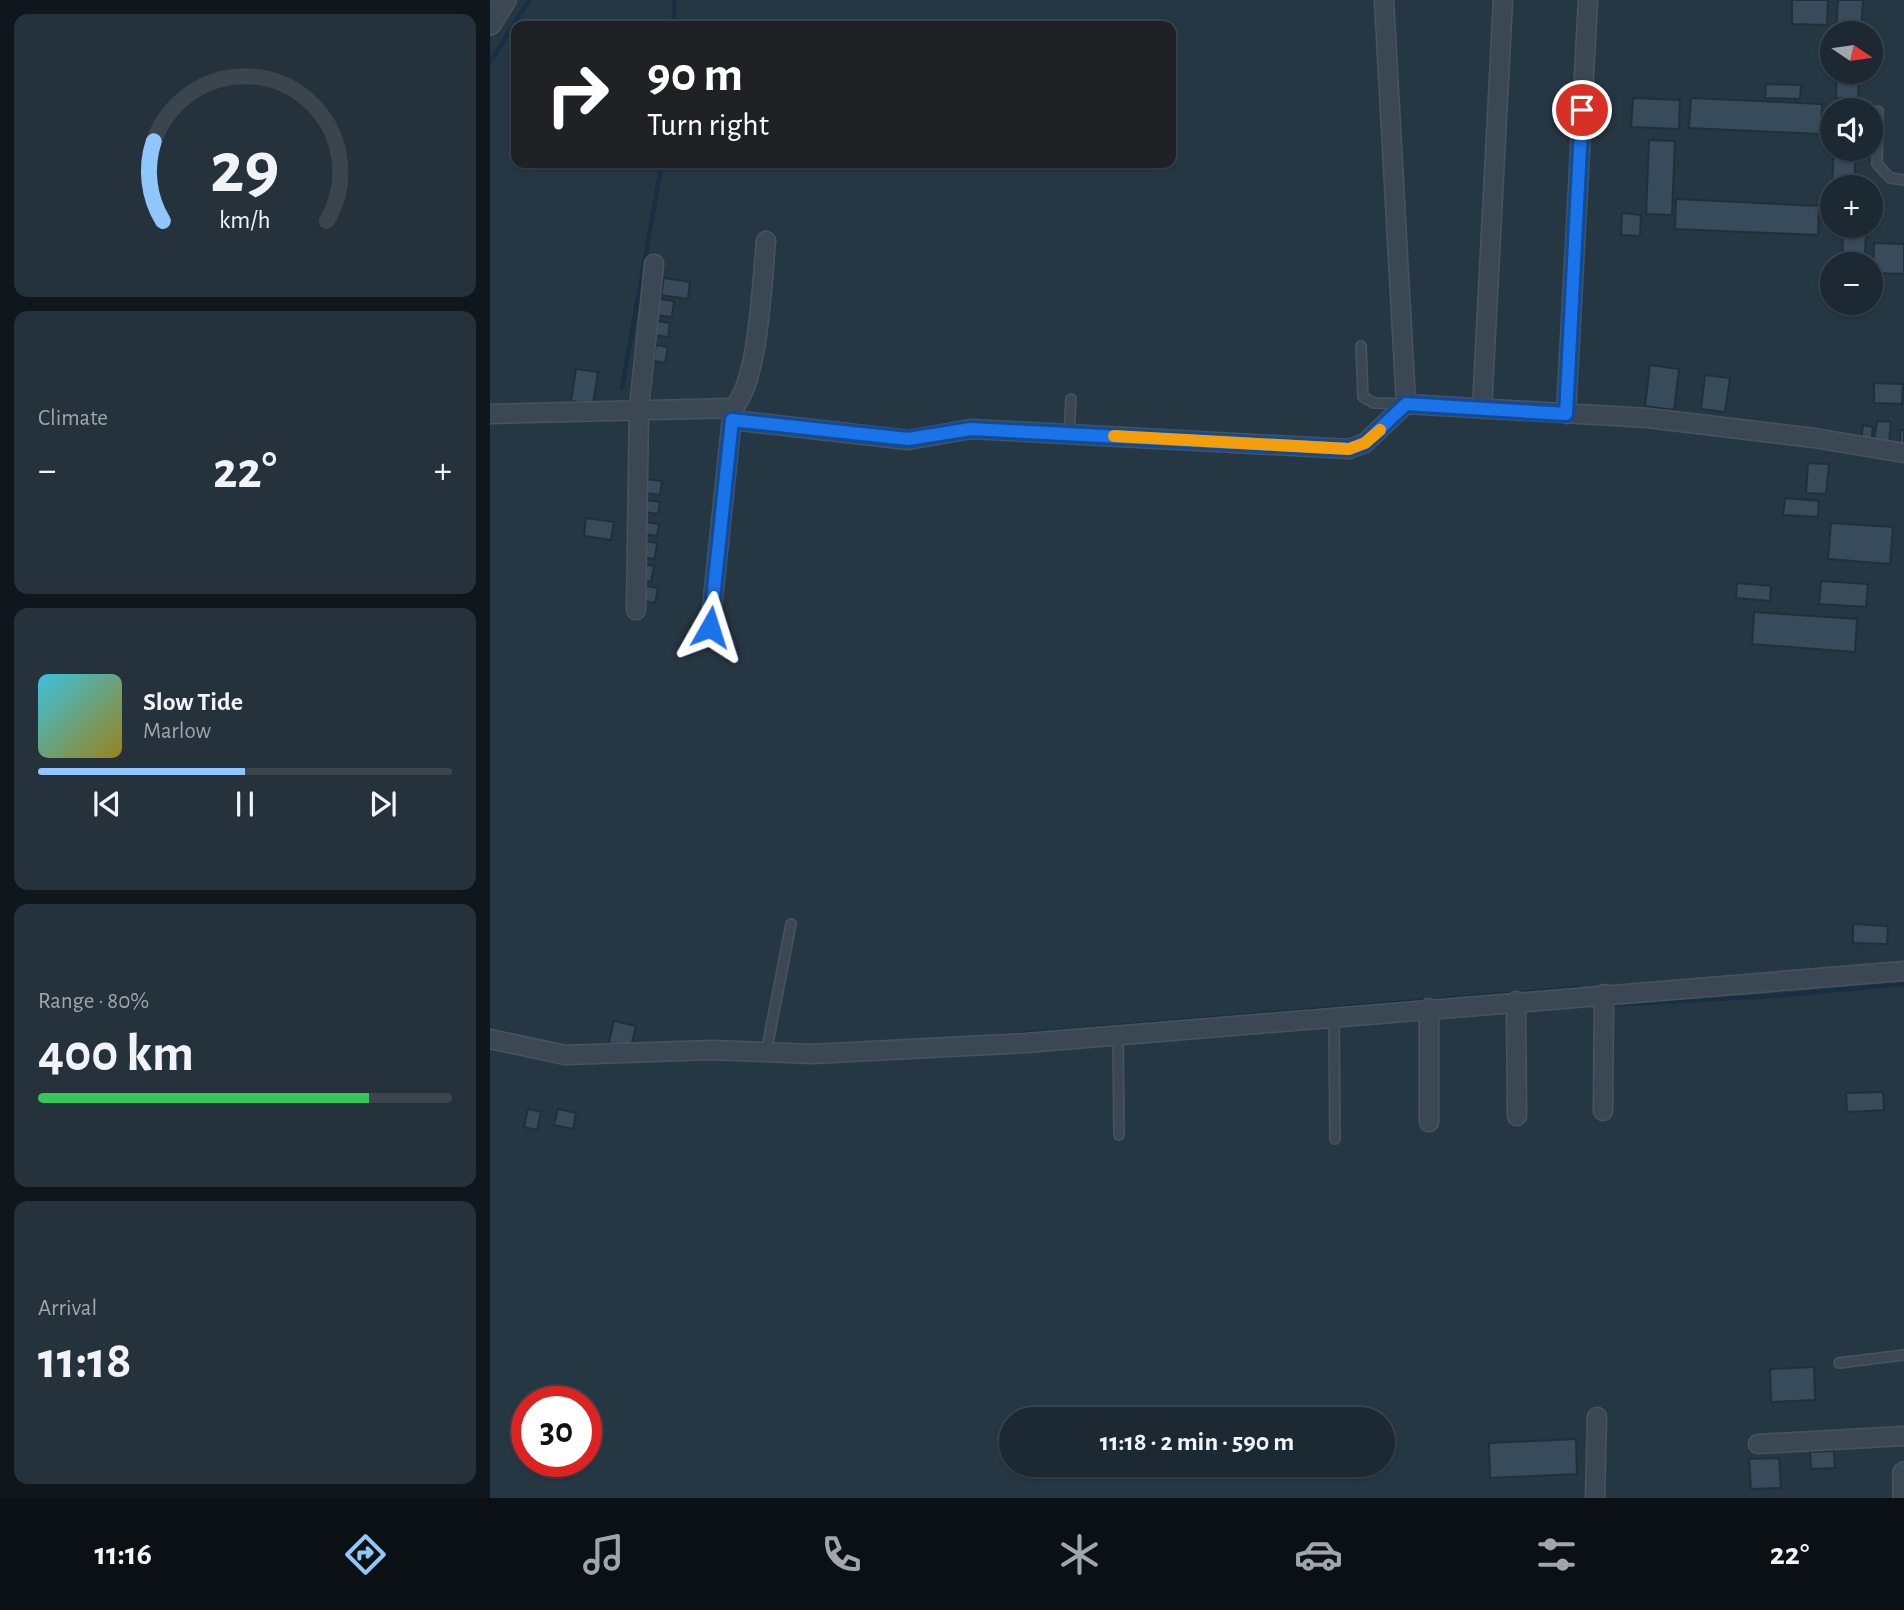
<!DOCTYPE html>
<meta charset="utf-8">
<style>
body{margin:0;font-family:"Alegreya Sans",sans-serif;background:#25313b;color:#f1f3f6;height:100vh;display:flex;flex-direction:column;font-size:26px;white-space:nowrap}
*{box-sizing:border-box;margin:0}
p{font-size:23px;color:#a0a6ac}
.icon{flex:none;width:38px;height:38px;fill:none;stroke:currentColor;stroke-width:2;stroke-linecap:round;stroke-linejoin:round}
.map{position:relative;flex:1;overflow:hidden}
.details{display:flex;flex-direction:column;gap:14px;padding:14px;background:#0f171c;width:490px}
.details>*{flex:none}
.banner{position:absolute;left:21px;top:21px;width:665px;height:147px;border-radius:14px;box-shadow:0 2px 5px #0004,0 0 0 2px #3a454e;background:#202124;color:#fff;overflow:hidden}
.needle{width:46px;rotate:103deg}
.controls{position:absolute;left:1330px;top:21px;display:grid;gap:14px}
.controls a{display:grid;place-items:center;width:63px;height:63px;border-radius:50%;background:#1c2933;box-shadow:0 2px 5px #0004,0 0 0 2px #3a454e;font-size:35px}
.speed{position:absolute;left:21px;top:1386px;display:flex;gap:14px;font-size:35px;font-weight:700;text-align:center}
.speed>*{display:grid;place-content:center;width:91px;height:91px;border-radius:50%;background:#1c2933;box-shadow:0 2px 5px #0004,0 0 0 2px #3a454e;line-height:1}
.speed .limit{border:10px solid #d22;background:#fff;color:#111}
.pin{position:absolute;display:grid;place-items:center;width:60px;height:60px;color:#fff;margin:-30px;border:4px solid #fff;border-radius:50%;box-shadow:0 2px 7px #0007}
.me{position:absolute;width:77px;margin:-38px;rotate:6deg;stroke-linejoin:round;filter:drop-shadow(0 0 5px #0008)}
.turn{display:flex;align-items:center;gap:24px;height:147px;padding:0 21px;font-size:32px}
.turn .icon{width:91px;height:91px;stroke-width:2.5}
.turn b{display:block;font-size:49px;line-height:60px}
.big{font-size:52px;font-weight:700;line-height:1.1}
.details .card{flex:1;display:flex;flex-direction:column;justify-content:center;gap:10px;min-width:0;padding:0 24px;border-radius:14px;background:#25313b}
.details .dial{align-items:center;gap:0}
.dial svg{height:182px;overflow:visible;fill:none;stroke:#3a454e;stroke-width:7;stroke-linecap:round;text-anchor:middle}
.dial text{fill:#f1f3f6;stroke:none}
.song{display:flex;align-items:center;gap:21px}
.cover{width:84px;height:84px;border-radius:10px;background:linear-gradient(135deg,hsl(190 70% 55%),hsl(50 70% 35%))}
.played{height:7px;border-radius:4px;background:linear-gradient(90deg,#8fc7fb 50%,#3a454e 50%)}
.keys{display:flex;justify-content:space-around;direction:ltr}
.heat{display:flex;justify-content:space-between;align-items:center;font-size:38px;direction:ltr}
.charge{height:10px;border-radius:5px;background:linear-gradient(90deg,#34c759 80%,#3a454e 0)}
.trip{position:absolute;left:509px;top:1407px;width:396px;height:70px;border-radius:35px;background:#1c2933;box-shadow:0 2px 5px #0004,0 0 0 2px #3a454e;font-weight:700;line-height:70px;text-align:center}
.tabs{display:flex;height:112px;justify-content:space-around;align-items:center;background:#0b1014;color:#a0a6ac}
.tabs .icon{width:49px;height:49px}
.tabs .active{color:#8fc7fb}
.tabs b{font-size:32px;color:#f1f3f6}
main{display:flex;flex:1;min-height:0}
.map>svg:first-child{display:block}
</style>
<main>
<section class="details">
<div class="card dial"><svg viewBox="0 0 100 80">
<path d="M14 69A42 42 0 1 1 86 69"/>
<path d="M14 69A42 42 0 0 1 10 34" stroke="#8fc7fb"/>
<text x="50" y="56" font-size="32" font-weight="700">29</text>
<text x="50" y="72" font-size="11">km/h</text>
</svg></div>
<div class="card"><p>Climate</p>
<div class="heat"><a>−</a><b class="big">22°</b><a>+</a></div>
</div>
<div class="card">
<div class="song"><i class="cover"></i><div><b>Slow Tide</b><p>Marlow</p></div></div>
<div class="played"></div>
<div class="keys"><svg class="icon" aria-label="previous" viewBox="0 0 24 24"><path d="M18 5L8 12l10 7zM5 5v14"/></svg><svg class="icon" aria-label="pause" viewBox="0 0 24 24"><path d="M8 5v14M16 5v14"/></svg><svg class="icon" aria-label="next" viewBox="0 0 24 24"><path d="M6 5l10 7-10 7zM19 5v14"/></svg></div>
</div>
<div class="card"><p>Range · 80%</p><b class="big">400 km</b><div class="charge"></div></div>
<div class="card"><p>Arrival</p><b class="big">11:18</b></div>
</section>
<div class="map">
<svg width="1414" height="1498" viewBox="0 0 1414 1498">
<rect width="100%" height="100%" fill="#263744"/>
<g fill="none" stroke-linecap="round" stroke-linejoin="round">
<path stroke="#182f42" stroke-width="4.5" d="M 184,0 L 184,26
M 0,62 L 39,0
M 132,388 L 172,163
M 1118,1005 L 1281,996 L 1414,984
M 509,1036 L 1088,988"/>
</g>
<path fill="#384b5a" stroke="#212f3a" stroke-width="2" d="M 1302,0 L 1338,0 L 1337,25 L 1302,24 Z
M 1348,0 L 1373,0 L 1371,33 L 1346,33 Z
M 1347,73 L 1369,74 L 1368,99 L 1346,98 Z
M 1276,84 L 1311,85 L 1310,99 L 1275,98 Z
M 1143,98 L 1190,100 L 1189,129 L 1141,127 Z
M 1201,98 L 1332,104 L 1331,134 L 1199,128 Z
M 1159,140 L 1185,141 L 1182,215 L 1156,214 Z
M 1344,149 L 1366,149 L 1364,187 L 1342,187 L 1342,226 L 1362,226 L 1362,229 L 1340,228 Z
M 1186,199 L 1329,206 L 1328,235 L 1185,229 Z
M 1132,213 L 1151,215 L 1150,236 L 1131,235 Z
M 1353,235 L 1376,236 L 1374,264 L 1352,264 Z
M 1384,243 L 1414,244 L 1414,274 L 1383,273 Z
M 174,278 L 200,282 L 198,299 L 171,295 Z
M 169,299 L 184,301 L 182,317 L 166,315 Z
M 1349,303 L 1371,303 L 1370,309 L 1348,308 Z
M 167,321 L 180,323 L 178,337 L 165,335 Z
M 166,345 L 178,347 L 175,363 L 163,361 Z
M 1160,365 L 1189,369 L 1184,410 L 1155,406 Z
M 86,369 L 108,372 L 103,404 L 81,401 Z
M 1215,375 L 1240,378 L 1235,412 L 1211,409 Z
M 1384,383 L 1413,384 L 1412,404 L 1384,403 Z
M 1387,421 L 1401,422 L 1399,443 L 1384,441 Z
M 1373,425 L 1383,427 L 1381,441 L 1371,440 Z
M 1410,430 L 1414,430 L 1414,444 L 1410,444 Z
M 1318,463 L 1339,464 L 1336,494 L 1316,493 Z
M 157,479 L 172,481 L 170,495 L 155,493 Z
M 1295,498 L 1329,501 L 1328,517 L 1293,515 Z
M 156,500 L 170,502 L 168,514 L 155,512 Z
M 96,518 L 124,522 L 121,540 L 94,536 Z
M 156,522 L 169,524 L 167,536 L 154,534 Z
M 1341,523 L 1403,527 L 1400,564 L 1338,559 Z
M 154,541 L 167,543 L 165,559 L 152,557 Z
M 152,564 L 164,566 L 161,582 L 149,580 Z
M 1331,581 L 1378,584 L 1376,607 L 1329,604 Z
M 1247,583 L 1281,586 L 1280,601 L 1246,598 Z
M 156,586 L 168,588 L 165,603 L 154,601 Z
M 1264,612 L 1367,619 L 1365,652 L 1262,644 Z
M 1363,924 L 1398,926 L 1397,944 L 1363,943 Z
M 124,1021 L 146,1026 L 140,1051 L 118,1046 Z
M 1393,1092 L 1394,1110 L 1357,1112 L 1356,1093 Z
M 38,1109 L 51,1112 L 47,1130 L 34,1127 Z
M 68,1109 L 86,1113 L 83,1129 L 64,1125 Z
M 1324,1367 L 1325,1400 L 1281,1402 L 1280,1369 Z
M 1086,1439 L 1087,1474 L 1000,1478 L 999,1443 Z
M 1344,1451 L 1345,1468 L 1321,1469 L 1320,1452 Z
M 1289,1458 L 1291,1488 L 1261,1489 L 1259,1459 Z"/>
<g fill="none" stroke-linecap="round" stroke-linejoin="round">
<g stroke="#47545f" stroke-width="12">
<path id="service" d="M 1388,111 L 1387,164 L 1400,178 L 1414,180
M 871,346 L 873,397 L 884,403 L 914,404
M 579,434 L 581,399
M 844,1018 L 845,1139
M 628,1036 L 629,1135
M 276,1053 L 301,924
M 1349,1363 L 1414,1355"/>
</g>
<g stroke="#47545f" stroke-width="21">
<path id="minor" d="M 916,404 L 1158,418 L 1324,438 L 1414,453
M 992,409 L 1013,0
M 0,414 L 243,408
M 1076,414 L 1098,0
M 242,420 L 418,440 L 481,429 L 859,449 L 875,443 L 916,404 L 894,0
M 146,610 L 149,408 L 164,264
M 220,627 L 243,408 C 269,382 272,280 276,241
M 1026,1001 L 1027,1116
M 939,1008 L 939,1122
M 0,1039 L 75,1055 L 221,1050 L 322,1054 L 536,1043 L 1414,971
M 1113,1111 L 1114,994
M 1268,1444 L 1414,1436
M 1105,1498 L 1107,1417"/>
</g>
<g stroke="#47545f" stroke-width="24">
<path id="tertiary" d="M 0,24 L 15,0
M 1414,1498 L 1414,1473"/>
</g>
<use href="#service" stroke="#3b4853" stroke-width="9"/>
<use href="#minor" stroke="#3b4853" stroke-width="18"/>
<use href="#tertiary" stroke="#3b4853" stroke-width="21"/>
</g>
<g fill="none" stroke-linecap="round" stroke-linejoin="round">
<g stroke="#114b97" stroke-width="18">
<path id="route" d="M 220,627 L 242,420 L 418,439 L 481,429 L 859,449 L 875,443 L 916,404 L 1076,414 L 1092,110"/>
</g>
<use href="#route" stroke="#1a73e8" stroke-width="12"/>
<path stroke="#f59e0b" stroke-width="12" d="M 624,436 L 859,449 L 875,443 L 890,430"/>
</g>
</svg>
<div class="controls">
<a><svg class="needle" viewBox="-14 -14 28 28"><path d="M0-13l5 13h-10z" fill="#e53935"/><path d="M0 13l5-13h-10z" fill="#a0a6ac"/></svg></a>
<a><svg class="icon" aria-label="sound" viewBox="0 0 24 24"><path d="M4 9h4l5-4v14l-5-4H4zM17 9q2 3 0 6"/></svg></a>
<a>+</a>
<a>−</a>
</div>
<div class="speed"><div class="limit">30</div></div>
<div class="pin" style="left:1092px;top:110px;background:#d93025"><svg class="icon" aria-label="arrive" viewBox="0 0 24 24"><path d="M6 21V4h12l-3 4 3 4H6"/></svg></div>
<svg class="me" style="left:220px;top:627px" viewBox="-20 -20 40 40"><path d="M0-17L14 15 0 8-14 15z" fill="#1a73e8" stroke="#fff" stroke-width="4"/></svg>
<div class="trip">11:18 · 2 min · 590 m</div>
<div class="banner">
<div class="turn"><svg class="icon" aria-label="right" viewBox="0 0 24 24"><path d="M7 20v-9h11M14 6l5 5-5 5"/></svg><div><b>90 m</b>Turn right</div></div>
</div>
</div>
</main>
<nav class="tabs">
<b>11:16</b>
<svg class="icon active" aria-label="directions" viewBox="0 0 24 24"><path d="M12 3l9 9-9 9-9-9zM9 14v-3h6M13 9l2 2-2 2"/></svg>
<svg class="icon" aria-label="music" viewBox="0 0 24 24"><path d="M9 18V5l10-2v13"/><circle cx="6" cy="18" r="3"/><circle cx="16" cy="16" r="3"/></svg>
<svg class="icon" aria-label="phone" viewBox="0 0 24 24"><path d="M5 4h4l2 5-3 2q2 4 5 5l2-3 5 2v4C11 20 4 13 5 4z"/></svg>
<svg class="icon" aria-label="climate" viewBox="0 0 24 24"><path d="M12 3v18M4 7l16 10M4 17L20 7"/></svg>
<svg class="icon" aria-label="car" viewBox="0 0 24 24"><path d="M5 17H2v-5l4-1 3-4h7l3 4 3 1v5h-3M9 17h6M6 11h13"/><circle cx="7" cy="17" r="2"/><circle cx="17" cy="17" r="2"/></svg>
<svg class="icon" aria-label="filters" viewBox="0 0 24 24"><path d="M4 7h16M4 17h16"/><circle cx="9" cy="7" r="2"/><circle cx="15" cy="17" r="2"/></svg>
<b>22°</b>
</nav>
